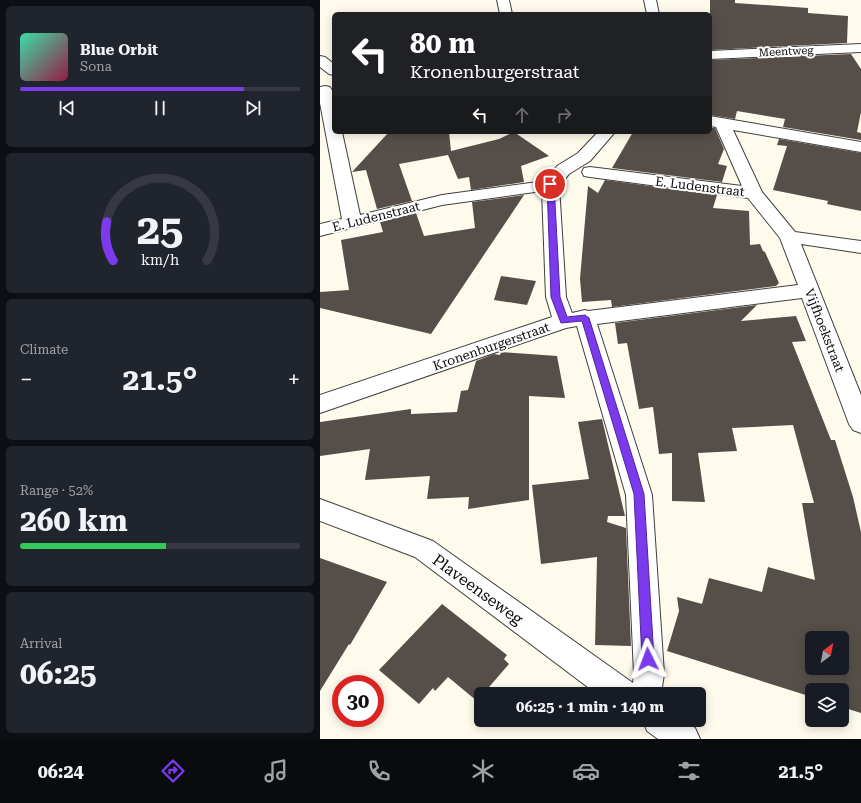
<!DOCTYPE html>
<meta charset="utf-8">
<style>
body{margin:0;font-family:"Roboto Serif",serif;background:#20242c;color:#f1f3f6;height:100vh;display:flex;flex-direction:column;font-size:15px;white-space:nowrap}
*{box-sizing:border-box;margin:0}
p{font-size:13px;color:#9ea1a6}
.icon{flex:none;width:22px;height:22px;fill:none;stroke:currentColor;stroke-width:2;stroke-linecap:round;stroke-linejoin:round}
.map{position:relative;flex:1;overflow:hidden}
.drawer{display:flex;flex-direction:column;gap:6px;padding:6px;background:#0d0f14;width:320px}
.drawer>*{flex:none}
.guide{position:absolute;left:12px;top:12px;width:380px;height:122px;border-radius:6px;box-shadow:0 2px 10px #0003;background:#202124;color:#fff;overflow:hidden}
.needle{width:26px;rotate:32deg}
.fabs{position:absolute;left:485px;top:631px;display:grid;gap:8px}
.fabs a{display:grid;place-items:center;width:44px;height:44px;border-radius:6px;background:#171b24;box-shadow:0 2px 10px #0003;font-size:20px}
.speed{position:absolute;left:12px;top:675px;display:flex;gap:8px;font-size:20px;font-weight:700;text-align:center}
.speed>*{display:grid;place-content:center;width:52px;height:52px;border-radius:50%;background:#171b24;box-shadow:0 2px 10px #0003;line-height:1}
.speed .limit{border:6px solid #d22;background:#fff;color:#111}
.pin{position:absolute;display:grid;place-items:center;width:34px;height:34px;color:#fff;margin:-17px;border:2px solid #fff;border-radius:50%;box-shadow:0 1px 4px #0007}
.me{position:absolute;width:44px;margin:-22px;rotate:357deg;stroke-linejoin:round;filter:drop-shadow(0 0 3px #0008)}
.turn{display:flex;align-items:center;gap:14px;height:84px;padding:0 12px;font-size:18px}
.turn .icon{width:52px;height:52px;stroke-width:2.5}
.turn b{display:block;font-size:28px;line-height:34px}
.lanes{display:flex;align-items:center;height:38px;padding:0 12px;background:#0003;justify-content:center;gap:20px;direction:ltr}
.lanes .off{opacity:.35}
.big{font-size:30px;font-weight:700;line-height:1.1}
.drawer .widget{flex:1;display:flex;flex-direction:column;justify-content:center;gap:6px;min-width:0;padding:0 14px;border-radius:6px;background:#20242c}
.drawer .dial{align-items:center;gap:0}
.dial svg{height:104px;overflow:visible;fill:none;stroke:#363941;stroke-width:7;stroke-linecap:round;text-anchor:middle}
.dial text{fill:#f1f3f6;stroke:none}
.song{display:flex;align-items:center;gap:12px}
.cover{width:48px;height:48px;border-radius:6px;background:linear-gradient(135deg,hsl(160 70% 55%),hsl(340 70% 35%))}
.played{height:4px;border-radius:2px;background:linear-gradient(90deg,#7c3aed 80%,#363941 80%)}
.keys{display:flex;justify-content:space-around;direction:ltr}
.heat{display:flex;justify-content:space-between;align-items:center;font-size:22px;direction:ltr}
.charge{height:6px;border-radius:3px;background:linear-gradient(90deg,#34c759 52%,#363941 0)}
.trip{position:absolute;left:154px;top:687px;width:232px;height:40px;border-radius:6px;background:#171b24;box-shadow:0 2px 10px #0003;font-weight:700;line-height:40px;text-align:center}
.tab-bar{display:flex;height:64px;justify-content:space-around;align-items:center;background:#090b0e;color:#9ea1a6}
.tab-bar .icon{width:28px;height:28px}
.tab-bar .active{color:#7c3aed}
.tab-bar b{font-size:18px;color:#f1f3f6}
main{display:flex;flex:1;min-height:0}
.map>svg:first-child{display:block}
</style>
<main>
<section class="drawer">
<div class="widget">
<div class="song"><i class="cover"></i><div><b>Blue Orbit</b><p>Sona</p></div></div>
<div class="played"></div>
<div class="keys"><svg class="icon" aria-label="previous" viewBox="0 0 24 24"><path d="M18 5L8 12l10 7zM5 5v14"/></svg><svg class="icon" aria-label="pause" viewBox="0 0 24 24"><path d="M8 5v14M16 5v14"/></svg><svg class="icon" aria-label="next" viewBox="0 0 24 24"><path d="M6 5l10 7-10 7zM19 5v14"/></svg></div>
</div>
<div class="widget dial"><svg viewBox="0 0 100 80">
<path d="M14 69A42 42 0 1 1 86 69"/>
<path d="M14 69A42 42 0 0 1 9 39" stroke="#7c3aed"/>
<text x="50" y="56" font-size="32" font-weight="700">25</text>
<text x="50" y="72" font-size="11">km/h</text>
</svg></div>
<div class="widget"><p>Climate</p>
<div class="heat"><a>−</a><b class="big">21.5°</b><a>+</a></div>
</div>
<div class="widget"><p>Range · 52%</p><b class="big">260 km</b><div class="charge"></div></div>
<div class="widget"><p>Arrival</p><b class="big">06:25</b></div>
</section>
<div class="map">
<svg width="541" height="739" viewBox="0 0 541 739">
<rect width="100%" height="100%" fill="#fffbec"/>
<path fill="#554e49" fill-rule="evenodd" d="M 390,0 L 415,0 L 415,3 L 488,8 L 488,13 L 528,16 L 527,43 L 390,50 Z
M 531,54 L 541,69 L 541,112 L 537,132 L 541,133 L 541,140 L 463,127 L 465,119 L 417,111 L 415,119 L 390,115 L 390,60 Z
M 390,128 L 395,128 L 404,149 L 398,164 L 407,166 L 402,182 L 292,168 L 313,132 L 390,132 Z
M 69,132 L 99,132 L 108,134 L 129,132 L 131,151 L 179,139 L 194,132 L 229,156 L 201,166 L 204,182 L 151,190 L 149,177 L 138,179 L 128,155 L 79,164 L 92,201 L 57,209 L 46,170 L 32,172 Z
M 459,139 L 541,153 L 541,211 L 507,204 L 508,201 L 453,190 L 467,146 L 457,145 Z
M 285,180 L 397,195 L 393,208 L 429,211 L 430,245 L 440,244 L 443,251 L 445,252 L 459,283 L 456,286 L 292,307 L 291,300 L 262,302 L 260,279 L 268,186 L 278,193 Z
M 204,195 L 111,334 L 0,308 L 0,292 L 29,290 L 21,240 L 63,232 L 60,222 L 96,213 L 104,236 L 155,228 L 152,202 Z
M 181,276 L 216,281 L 207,305 L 174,300 Z
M 437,305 L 421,321 L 476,316 L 486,341 L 472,342 L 511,440 L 515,440 L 533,497 L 541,532 L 541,713 L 522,707 L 522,690 L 492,690 L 492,697 L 347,651 L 359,611 L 357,597 L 382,604 L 389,578 L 442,592 L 448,567 L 495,580 L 482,503 L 494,503 L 473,425 L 412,428 L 417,451 L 378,453 L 385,502 L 352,501 L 352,453 L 339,454 L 333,407 L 319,409 L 307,343 L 298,344 L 295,323 ZM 492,638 L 522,638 L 522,668 L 492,668 Z
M 181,352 L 237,356 L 245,398 L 209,396 L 209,500 L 148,509 L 149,497 L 107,499 L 110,476 L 45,480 L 50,449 L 0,456 L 0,422 L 91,409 L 91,414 L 137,412 L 141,391 L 148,390 L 156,361 L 174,354 L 180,355 Z
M 282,419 L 305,516 L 288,516 L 287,522 L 306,528 L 311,646 L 275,645 L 277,557 L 221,564 L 212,485 L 269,479 L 258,422 Z
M 0,558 L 67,582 L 30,645 L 29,644 L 0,691 Z
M 122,604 L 187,655 L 184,659 L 189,664 L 163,694 L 161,694 L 157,701 L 128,677 L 115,691 L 113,688 L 99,704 L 59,670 Z"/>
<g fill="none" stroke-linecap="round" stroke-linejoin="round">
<g stroke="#3f3f3f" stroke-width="2">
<path id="pedestrian" d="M 0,56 L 5,57 L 14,64 L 14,75 L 9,74 L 0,67 Z"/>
</g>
<g stroke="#3f3f3f" stroke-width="2">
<path id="minor" d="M 177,0 L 189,0 L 192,14 L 180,14 Z
M 324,0 L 336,0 L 339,14 L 327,14 Z
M 541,44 L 541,52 L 390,59 L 390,51 Z
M 5,86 L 10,87 C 18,98 14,119 14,132 L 22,132 L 40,215 L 122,195 L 225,181 L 237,166 L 258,153 L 278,132 L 295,132 L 270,161 L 249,174 L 239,186 L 246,297 L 252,313 L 265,310 L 268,311 L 478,285 L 460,238 L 428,198 L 270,177 L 264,176 L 262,172 L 264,168 L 270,167 L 422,186 L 396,127 L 390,126 L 390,116 L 541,142 L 541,152 L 413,130 L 442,192 L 475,232 L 541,241 L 541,253 L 481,244 L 541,395 L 541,433 L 533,430 L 529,424 L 482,298 L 277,324 L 332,495 L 344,674 L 341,694 L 277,694 L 95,557 L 0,521 L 0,499 L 113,541 L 313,683 L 314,674 L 306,495 L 257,326 L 246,328 L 0,413 L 0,395 L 232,317 L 226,297 L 222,191 L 122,205 L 0,236 L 0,224 L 22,219 L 0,103 L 0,87 Z
M 323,720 L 364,720 L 375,728 L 380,739 L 338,739 L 327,731 Z"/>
</g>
<use href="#pedestrian" fill="#fff" fill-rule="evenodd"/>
<use href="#minor" fill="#fff" fill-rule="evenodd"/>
</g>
<path fill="#7c3aed" stroke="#51269a" d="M 230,182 L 234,184 L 240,297 L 247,317 L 265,315 L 269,318 L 324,494 L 334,659 L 333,664 L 328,665 L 324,664 L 322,659 L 314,494 L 262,321 L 241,323 L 231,297 L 227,184 Z"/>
<g text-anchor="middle" stroke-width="4" stroke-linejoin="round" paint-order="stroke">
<g font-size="11" fill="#0c0c0c" stroke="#fff">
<text transform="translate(466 51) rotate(-3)" y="4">Meentweg</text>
</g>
<g font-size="13" fill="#0c0c0c" stroke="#fff">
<text transform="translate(380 186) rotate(7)" y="5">E. Ludenstraat</text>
<text transform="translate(56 216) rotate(-14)" y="5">E. Ludenstraat</text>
<text transform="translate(505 330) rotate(69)" y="5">Vijfhoekstraat</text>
<text transform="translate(171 346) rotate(-19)" y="5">Kronenburgerstraat</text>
</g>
<g font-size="16" fill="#0c0c0c" stroke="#fff">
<text transform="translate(158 589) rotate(36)" y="6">Plaveenseweg</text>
</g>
</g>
</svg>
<div class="fabs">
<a><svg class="needle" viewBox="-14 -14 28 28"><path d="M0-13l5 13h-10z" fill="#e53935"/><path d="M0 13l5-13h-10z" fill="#9ea1a6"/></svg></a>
<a><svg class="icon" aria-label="layers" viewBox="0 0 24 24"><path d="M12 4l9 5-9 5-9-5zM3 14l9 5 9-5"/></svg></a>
</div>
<div class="speed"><div class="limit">30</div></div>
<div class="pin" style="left:230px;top:184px;background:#d93025"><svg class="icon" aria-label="arrive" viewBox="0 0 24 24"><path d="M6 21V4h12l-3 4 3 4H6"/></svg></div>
<svg class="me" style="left:328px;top:659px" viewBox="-20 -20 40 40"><path d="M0-17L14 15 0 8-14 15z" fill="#7c3aed" stroke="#fff" stroke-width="4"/></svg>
<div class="trip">06:25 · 1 min · 140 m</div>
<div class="guide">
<div class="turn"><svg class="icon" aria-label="left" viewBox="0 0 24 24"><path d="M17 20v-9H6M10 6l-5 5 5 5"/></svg><div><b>80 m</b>Kronenburgerstraat</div></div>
<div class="lanes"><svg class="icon" aria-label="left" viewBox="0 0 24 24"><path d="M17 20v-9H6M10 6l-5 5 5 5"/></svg><svg class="icon off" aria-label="ahead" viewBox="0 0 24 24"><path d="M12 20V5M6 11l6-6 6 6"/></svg><svg class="icon off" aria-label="right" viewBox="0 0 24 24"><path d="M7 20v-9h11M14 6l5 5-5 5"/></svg></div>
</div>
</div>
</main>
<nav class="tab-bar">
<b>06:24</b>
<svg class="icon active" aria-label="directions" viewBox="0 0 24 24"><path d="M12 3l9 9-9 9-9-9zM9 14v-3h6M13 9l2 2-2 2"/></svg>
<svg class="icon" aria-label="music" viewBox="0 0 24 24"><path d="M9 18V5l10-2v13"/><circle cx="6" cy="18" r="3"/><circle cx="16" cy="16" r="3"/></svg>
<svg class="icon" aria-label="phone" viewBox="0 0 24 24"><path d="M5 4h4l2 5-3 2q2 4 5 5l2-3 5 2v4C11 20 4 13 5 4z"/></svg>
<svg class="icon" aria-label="climate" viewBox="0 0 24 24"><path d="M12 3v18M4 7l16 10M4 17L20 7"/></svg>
<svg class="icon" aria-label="car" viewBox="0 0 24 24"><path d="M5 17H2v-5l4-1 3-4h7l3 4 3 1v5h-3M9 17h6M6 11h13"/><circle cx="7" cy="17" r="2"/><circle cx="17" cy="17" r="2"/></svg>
<svg class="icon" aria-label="filters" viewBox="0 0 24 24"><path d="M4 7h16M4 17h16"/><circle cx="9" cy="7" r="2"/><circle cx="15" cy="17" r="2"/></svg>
<b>21.5°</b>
</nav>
